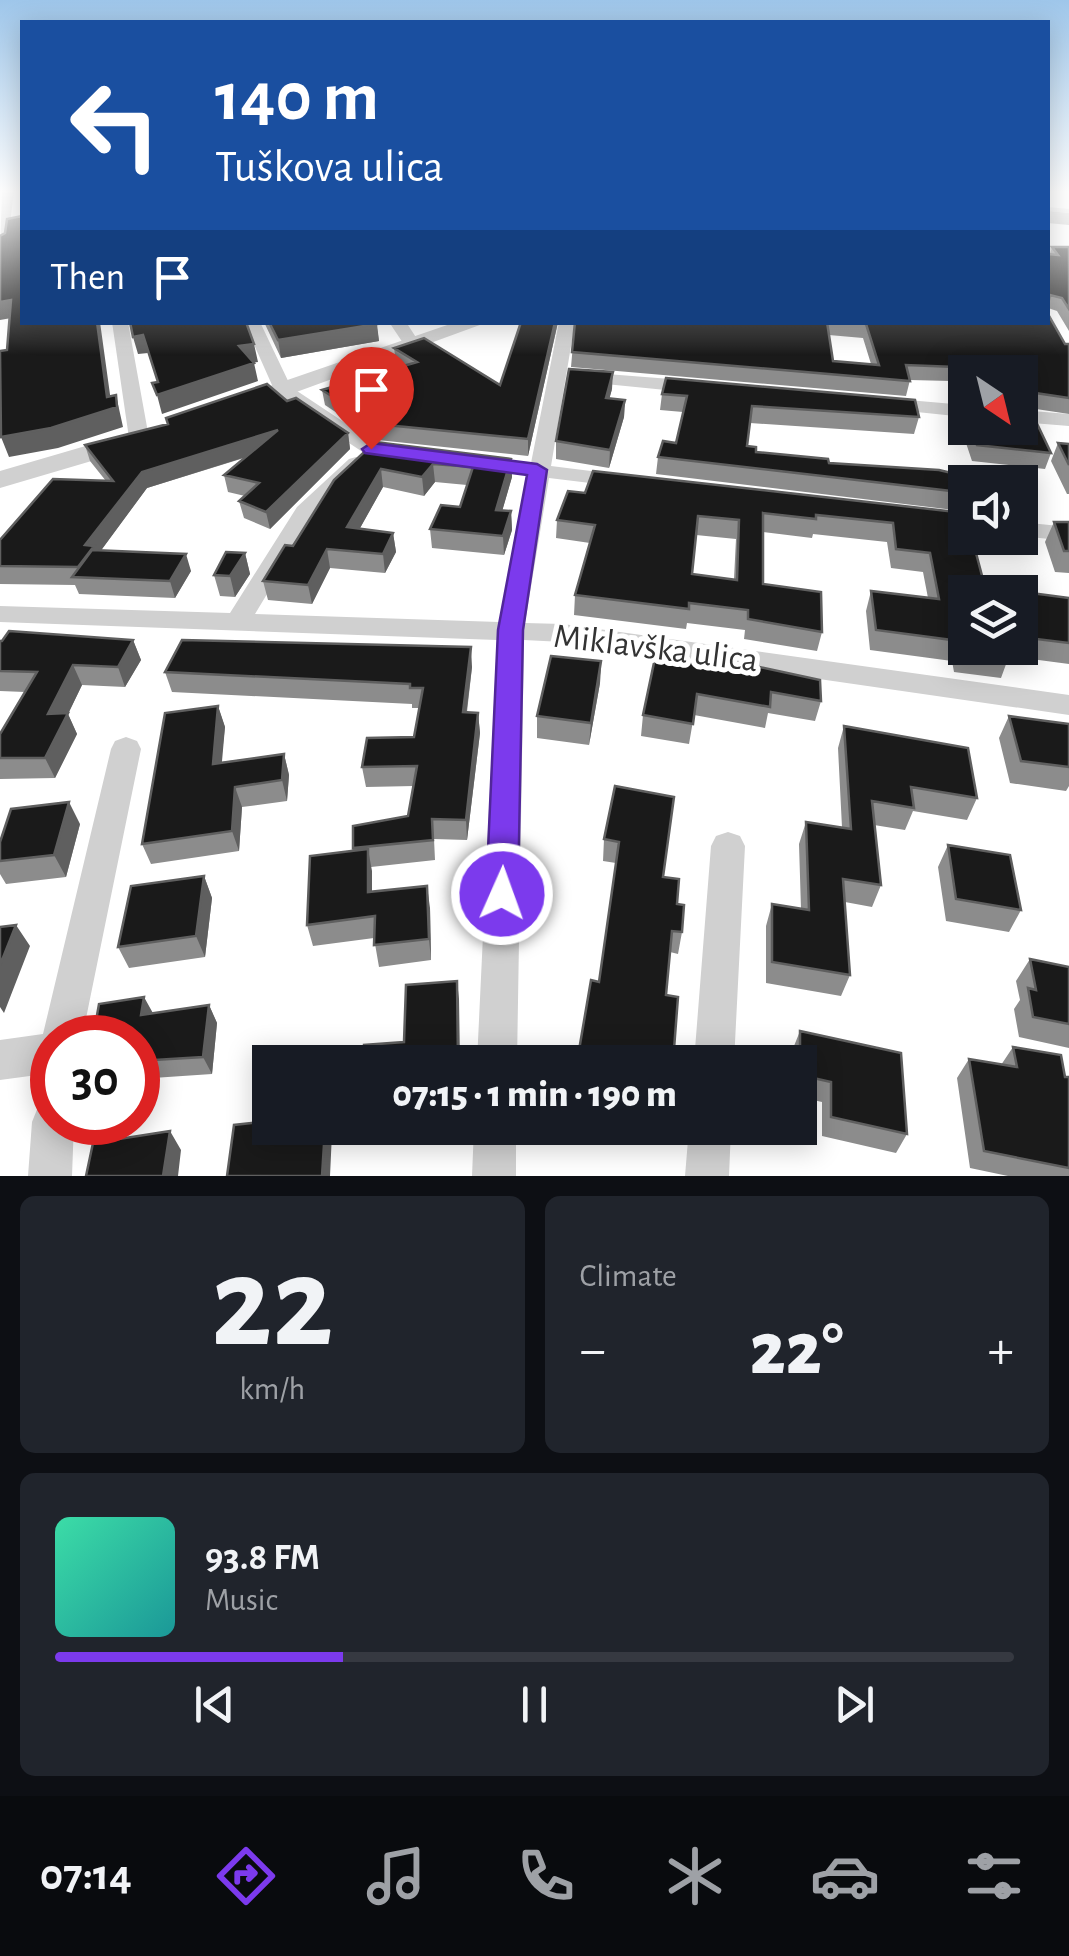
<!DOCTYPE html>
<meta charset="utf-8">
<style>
body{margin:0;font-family:"Alegreya Sans",sans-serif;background:#20242c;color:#f1f3f6;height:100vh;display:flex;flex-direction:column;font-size:38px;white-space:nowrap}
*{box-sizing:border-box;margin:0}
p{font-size:32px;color:#9ea1a6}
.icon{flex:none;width:55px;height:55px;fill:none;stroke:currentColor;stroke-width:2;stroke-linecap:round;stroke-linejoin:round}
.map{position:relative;height:1176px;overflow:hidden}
.details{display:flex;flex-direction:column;gap:20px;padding:20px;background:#0d0f14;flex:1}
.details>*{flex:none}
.top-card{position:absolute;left:20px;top:20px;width:1030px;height:305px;border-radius:0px;box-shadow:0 5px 25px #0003;background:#1a4fa0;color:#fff;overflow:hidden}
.needle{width:65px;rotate:145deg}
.controls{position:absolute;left:948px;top:355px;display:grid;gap:20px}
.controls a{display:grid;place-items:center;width:90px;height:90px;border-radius:0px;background:#171b24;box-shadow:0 5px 25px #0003;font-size:50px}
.speed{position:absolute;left:30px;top:1015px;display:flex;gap:20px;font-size:50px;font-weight:700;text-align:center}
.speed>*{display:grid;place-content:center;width:130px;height:130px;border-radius:50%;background:#171b24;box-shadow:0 5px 25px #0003;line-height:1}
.speed .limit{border:15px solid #d22;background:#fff;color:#111}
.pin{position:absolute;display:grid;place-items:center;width:85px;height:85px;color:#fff;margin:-102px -42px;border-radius:50% 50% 50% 0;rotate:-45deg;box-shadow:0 0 10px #0007}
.pin .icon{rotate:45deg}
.me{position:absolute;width:110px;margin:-55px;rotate:2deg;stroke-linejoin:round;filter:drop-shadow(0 0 8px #0008)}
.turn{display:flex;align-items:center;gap:35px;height:210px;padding:0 30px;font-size:45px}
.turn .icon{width:130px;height:130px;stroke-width:2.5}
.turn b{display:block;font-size:70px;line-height:85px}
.then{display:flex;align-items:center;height:95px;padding:0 30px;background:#0003;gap:20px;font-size:38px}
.big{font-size:75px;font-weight:800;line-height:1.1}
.details .card{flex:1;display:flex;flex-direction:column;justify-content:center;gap:15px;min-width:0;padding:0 35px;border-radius:15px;background:#20242c}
.details .dial{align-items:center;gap:0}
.dial b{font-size:130px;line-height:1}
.song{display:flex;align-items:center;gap:30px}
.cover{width:120px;height:120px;border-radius:15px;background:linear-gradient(135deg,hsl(160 70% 55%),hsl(180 70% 35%))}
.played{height:10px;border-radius:5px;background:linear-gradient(90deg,#7c3aed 30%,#363941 30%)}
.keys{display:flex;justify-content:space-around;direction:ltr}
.heat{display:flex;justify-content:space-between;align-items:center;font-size:55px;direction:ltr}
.details .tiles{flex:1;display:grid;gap:20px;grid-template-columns:1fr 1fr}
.card:last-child{grid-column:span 2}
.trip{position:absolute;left:252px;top:1045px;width:565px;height:100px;border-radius:0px;background:#171b24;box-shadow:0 5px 25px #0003;font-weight:800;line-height:100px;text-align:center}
.tab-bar{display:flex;height:160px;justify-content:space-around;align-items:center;background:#090b0e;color:#9ea1a6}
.tab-bar .icon{width:70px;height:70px}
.tab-bar .selected{color:#7c3aed}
.tab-bar b{font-size:45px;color:#f1f3f6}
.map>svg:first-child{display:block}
</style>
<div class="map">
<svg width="1069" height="1176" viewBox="0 0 1069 1176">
<rect width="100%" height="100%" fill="#fff"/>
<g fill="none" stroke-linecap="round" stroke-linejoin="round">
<path fill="#d0d0d0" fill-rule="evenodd" d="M 1048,207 L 1069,209 L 1069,213 L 1048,211 Z"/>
<path fill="#d0d0d0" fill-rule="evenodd" d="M 2,191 L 14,191 L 7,248 L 0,252 Z
M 1048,247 L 1069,248 L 1069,256 L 1048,255 Z
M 112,322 L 128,322 L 149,438 L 146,442 L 139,444 L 129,438 Z
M 244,322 L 260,322 L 291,387 L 377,444 L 406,449 L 406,457 L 364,453 L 276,394 Z
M 389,322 L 406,322 L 421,345 L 419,349 L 407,349 Z
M 559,322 L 575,322 L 551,466 L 623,475 L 634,481 L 623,487 L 549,478 L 525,623 L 563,624 L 1069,695 L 1069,715 L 563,642 L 524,640 L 517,1062 L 477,1062 L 497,640 L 0,622 L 0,606 L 230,613 L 297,507 L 349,459 L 356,457 L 366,463 L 314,516 L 255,614 L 499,622 L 528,475 L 479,469 L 469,463 L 479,457 L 531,463 Z
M 581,372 L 696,381 L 705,387 L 696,393 L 575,381 L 572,377 Z
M 885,398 L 965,405 L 965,417 L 878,408 L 878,400 Z
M 1020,410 L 1069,414 L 1069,426 L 1020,422 Z
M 1020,522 L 1069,527 L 1069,541 L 1020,536 Z
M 126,737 L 137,741 L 141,749 L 82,1038 L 52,1038 L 52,1073 L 0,1080 L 0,1040 L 43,1034 L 111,749 L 115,741 Z
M 728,832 L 740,836 L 745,846 L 734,1062 L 694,1062 L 711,846 L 716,836 Z
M 52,1101 L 52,1122 L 74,1122 L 72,1176 L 28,1176 L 32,1122 L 38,1107 Z
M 474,1128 L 516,1128 L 516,1176 L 472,1176 Z
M 689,1128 L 731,1128 L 729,1176 L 685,1176 Z"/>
<path fill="#d0d0d0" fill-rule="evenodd" d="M 456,322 L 488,322 L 247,410 L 238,412 L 226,405 L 229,400 Z
M 130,433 L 139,435 L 143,441 L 139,447 L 0,488 L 0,471 Z"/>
<path fill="#ababab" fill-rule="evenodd" d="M 1048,211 L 1069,213 L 1069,225 L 1048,223 Z"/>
</g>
<path fill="#8c8c8c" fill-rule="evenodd" d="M 1052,247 L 1069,247 L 1069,331 L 1057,311 L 1048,308 L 1048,254 L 1050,254 Z
M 264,322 L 376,322 L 379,341 L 281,358 Z
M 521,322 L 558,322 L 528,456 L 378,440 L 374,438 L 373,427 L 367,433 L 325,405 L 322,390 L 402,366 L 396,362 L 394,348 L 500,385 Z
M 575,322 L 1048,322 L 1065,344 L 1069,344 L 1069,414 L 1023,407 L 1023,409 L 1051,453 L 1045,469 L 972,461 L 960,425 L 965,411 L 965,428 L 1020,428 L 965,372 L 965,404 L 957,401 L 951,381 L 910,380 L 906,396 L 571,367 ZM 829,335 L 863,338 L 871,364 L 833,361 Z
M 612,389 L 609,399 L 625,400 L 624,417 L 609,468 L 556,459 L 556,441 Z
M 662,394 L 919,417 L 914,434 L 750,423 L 747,446 L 756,452 L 829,463 L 960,492 L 954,510 L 656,474 L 658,457 L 676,443 L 683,412 L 660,410 Z
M 287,401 L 348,433 L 350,449 L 270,529 L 244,518 L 239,501 L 245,496 L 228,492 L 224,475 L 244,458 L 147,488 L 101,550 L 191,571 L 175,598 L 79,594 L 75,585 L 0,584 L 0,540 L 106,481 L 90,461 L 85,445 Z
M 375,442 L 511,459 L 512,477 L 502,511 L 511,511 L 512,530 L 504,555 L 432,548 L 430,529 L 460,507 L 467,485 L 435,482 L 424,496 L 383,487 L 360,528 L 393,533 L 396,552 L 385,573 L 330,568 L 312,604 L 268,600 L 263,581 Z
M 1058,443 L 1069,444 L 1069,494 L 1067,494 L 1051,461 Z
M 585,493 L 965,513 L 985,587 L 1069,598 L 1069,664 L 1009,656 L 1001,678 L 954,672 L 952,661 L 870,650 L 866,611 L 871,591 L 928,598 L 923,572 L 891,568 L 887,542 L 813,534 L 812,538 L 763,532 L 763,584 L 822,632 L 817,651 L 744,639 L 745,630 L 687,623 L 686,629 L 574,615 L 575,595 L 590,543 L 556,538 L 557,520 ZM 696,535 L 736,539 L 734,579 L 692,574 ZM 1020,592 L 1020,648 L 965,648 Z
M 1054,522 L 1069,522 L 1069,573 L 1055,572 L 1045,542 Z
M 245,553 L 250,574 L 235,597 L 220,596 L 214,575 Z
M 133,640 L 141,660 L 125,687 L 82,685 L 68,714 L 77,734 L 55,778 L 0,779 L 0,734 L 25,692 L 0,691 L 0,641 Z
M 655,658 L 821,701 L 815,721 L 768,713 L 765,728 L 694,715 L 689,744 L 641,736 L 643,715 Z
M 601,661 L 600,683 L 589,745 L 537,738 L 537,716 Z
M 472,667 L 467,712 L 478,713 L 480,733 L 467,840 L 434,839 L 435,860 L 371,867 L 372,892 L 430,908 L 431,960 L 379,967 L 374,938 L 313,946 L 307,925 L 353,851 L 353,848 L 408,816 L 414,786 L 366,787 L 362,767 L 414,737 L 420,708 L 412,708 L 412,704 L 172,692 L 165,672 Z
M 218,706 L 225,727 L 221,762 L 284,754 L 289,775 L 287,801 L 242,807 L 239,851 L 151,864 L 142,844 Z
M 1009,716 L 1069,724 L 1069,786 L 1066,791 L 1010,783 L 999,738 Z
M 844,726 L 977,798 L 967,820 L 913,811 L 905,830 L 874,825 L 881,885 L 872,907 L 845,902 L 850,975 L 841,996 L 766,983 L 766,926 L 772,904 L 801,909 L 799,844 L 806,822 L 842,827 L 838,748 Z
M 615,786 L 677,904 L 682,932 L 678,954 L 670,952 L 666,995 L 599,982 L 616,863 L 603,861 L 604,839 Z
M 80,824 L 66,877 L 6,884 L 0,874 L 0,842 Z
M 948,845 L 1021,910 L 1009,932 L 946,921 L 938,867 Z
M 204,876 L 212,898 L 205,957 L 129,968 L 118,947 Z
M 1030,959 L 1069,967 L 1069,1048 L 1019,1037 L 1014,1009 L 1020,1000 L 1016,981 Z
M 209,1005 L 217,1023 L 212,1074 L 138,1079 L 138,1038 L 153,1013 Z
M 800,1031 L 907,1134 L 896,1153 L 822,1136 L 822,1102 L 800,1097 L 800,1062 L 792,1062 L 792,1051 Z
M 1013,1047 L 1065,1077 L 1069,1077 L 1069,1176 L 1008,1176 L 970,1168 L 957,1078 L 969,1059 L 1001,1065 Z"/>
<path fill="#5f5f5f" d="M 11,300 L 17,317 L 0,320 L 0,302 Z
M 97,322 L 100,322 L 112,409 L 116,395 L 123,427 L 58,448 L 9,457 L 1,437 L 107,397 Z
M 555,322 L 558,322 L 528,456 L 528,439 Z
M 377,324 L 379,341 L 281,358 L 278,340 Z
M 143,335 L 148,353 L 138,354 L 133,337 Z
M 254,344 L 258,362 L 243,364 L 239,346 Z
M 254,363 L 258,381 L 162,414 L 157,395 Z
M 613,372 L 612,389 L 605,415 L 606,398 Z
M 625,400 L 624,417 L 609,468 L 610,450 Z
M 373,410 L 374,423 L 372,422 L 373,427 L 367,433 L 365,417 Z
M 278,430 L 281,446 L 147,488 L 97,556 L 85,545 L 142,472 Z
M 348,433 L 350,449 L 270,529 L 266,512 Z
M 511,459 L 512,477 L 497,529 L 496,510 Z
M 433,464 L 435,482 L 424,496 L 422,477 Z
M 381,469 L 383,487 L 350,546 L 347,527 Z
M 511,511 L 512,530 L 504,555 L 503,536 Z
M 393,533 L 396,552 L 385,573 L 383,554 Z
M 327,549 L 330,568 L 312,604 L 308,585 Z
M 245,553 L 250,574 L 235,597 L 230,576 Z
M 186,554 L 191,571 L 175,598 L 170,581 Z
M 133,640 L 141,660 L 125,687 L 118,667 Z
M 471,647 L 472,667 L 464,732 L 463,712 Z
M 601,661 L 600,683 L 589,745 L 591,723 Z
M 73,665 L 82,685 L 68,714 L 77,734 L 55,778 L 45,758 L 48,714 Z
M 218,706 L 225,727 L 220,784 L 213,764 Z
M 478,713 L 480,733 L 467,840 L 466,820 Z
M 284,754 L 289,775 L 287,801 L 282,780 Z
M 235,787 L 242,807 L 239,851 L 232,831 Z
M 69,802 L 80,824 L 66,877 L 54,855 Z
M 368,849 L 372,871 L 372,914 L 368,892 Z
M 204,876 L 212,898 L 205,957 L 196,936 Z
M 427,886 L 430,908 L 431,960 L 429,939 Z
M 16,925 L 30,946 L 4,1013 L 0,1007 L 0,965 Z
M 457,981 L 459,999 L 460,1062 L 458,1062 Z
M 144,997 L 154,1015 L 141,1015 Z
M 209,1005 L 217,1023 L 212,1074 L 203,1057 Z
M 325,1128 L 330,1128 L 332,1133 L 330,1176 L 322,1176 Z
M 170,1131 L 181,1150 L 178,1176 L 163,1176 Z"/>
<path fill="#1a1a1a" stroke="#5f5f5f" stroke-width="2.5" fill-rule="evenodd" d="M 22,216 L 22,322 L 97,322 L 107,397 L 116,395 L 117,407 L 51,428 L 1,437 L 0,351 L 7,350 L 11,300 L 0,302 L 0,236 L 5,233 L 7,219 Z
M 1052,247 L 1069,247 L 1069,309 L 1062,298 L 1050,295 L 1048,304 L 1048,254 L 1058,255 Z
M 1048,314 L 1065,344 L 1069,344 L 1069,398 L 1022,391 L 1023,409 L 1031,411 L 1051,453 L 977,445 L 971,428 L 1020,428 L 1020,372 L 965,372 L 965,387 L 962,386 L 956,367 L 906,365 L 910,381 L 572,352 L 575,322 L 827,322 L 833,361 L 879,365 L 866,324 L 848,322 L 1048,322 Z
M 130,322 L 246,322 L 254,344 L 239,346 L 254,363 L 157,395 L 152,383 L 158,382 L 143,335 L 133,337 Z
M 269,322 L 376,322 L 377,324 L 278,340 Z
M 521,322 L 555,322 L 528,439 L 376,424 L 372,422 L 378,414 L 373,410 L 365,417 L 322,390 L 417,362 L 394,348 L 424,338 L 500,385 Z
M 569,369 L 613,372 L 606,398 L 625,400 L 610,450 L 556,441 Z
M 666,378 L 915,400 L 919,417 L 752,406 L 747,446 L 756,447 L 756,452 L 828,459 L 829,463 L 939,470 L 956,474 L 960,492 L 658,457 L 663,441 L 676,443 L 687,396 L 662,394 Z
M 267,384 L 287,401 L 296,398 L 348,433 L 266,512 L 239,501 L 259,483 L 224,475 L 278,430 L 142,472 L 85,545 L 94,546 L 78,567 L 0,566 L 0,540 L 53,479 L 113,481 L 85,445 L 168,424 L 166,418 Z
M 375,442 L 511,459 L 496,510 L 511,511 L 503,536 L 430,529 L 441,505 L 460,507 L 473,467 L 433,464 L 422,477 L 381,469 L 347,527 L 393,533 L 383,554 L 327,549 L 308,585 L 263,581 L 285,545 L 293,546 L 334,480 Z
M 1058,443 L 1069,444 L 1069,465 Z
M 593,471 L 965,513 L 965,538 L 972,538 L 985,587 L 1069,598 L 1069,643 L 1020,637 L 1020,592 L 965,592 L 965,648 L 1006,648 L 1010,658 L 962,653 L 959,641 L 876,630 L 871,591 L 939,599 L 930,553 L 896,549 L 893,523 L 816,515 L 816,519 L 763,513 L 763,584 L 821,592 L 822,632 L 748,619 L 748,610 L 689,603 L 689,609 L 575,595 L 595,525 L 557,520 L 568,491 L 585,493 ZM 698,516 L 739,520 L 737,580 L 692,574 Z
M 1054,522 L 1069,522 L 1069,551 L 1064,551 Z
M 92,550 L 186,554 L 170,581 L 72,577 Z
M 226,552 L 245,553 L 230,576 L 214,575 Z
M 9,631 L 133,640 L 118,667 L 73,665 L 48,714 L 68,713 L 45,758 L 0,758 L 0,734 L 37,672 L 0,671 L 0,641 L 2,641 Z
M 182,640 L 471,647 L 463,712 L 478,713 L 466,820 L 432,819 L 433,840 L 353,848 L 353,826 L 408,816 L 417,766 L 362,767 L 367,738 L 414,737 L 423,688 L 410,688 L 410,684 L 165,672 Z
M 551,656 L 601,661 L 591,723 L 537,716 Z
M 655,658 L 725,668 L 727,660 L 820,680 L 821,701 L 771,692 L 770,707 L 697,694 L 693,724 L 643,715 Z
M 218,706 L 213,764 L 284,754 L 282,780 L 235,787 L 232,831 L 142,844 L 165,713 Z
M 1009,716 L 1069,724 L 1069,767 L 1021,761 Z
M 844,726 L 968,748 L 977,798 L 911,787 L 914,808 L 872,801 L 881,885 L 843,879 L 850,975 L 772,962 L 772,904 L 809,910 L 806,822 L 851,829 Z
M 615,786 L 674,797 L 663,877 L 679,879 L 677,904 L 684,905 L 682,932 L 672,931 L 666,995 L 678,997 L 673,1062 L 577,1062 L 591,980 L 599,982 L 619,842 L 604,839 Z
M 69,802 L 54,855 L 0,861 L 0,842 L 11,809 Z
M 948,845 L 1010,855 L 1021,910 L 956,899 Z
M 368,849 L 368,892 L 427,886 L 429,939 L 374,945 L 375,916 L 307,925 L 310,856 Z
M 204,876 L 196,936 L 118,947 L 131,886 Z
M 16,925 L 0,965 L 0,927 Z
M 1030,959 L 1069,967 L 1069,1024 L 1033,1017 L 1028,988 L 1036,990 Z
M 457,981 L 458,1062 L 363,1062 L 364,1045 L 404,1042 L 406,985 Z
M 144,997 L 141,1015 L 209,1005 L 203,1057 L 138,1061 L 138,1038 L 93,1038 L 99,1004 Z
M 800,1031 L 901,1053 L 907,1134 L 831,1117 L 831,1082 L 800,1075 Z
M 1013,1047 L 1061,1055 L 1065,1077 L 1069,1077 L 1069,1168 L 984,1151 L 969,1059 L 1017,1067 Z
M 270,1121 L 270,1128 L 325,1128 L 322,1176 L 227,1176 L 234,1125 Z
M 170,1131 L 163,1176 L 86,1176 L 93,1143 Z"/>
<linearGradient id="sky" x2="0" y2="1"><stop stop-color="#9ec6ea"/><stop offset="0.54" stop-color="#fff"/><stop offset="1" stop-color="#fff" stop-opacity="0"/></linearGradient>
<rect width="1069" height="355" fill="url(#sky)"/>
<path fill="#7c3aed" stroke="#51269a" stroke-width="2.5" d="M 371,443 L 537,464 L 547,470 L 523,630 L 518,894 L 513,905 L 502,909 L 491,905 L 486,894 L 498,630 L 527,475 L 365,453 L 362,449 Z"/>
<g text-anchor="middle" stroke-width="10" stroke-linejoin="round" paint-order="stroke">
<g font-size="35" fill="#333" stroke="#fff">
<text transform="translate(656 647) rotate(7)" y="12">Miklavška ulica</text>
</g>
</g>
</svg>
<div class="controls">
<a><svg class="needle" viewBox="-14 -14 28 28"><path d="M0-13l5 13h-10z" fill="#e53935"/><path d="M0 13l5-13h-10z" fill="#9ea1a6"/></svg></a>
<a><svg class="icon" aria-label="sound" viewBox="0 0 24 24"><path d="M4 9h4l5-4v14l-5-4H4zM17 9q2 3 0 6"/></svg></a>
<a><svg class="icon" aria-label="layers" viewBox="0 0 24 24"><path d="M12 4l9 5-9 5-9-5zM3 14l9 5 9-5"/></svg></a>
</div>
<div class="speed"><div class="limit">30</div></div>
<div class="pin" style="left:371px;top:449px;background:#d93025"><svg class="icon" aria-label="arrive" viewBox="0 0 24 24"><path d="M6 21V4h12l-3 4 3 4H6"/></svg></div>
<svg class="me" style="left:502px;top:894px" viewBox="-20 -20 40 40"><circle r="17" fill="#7c3aed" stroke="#fff" stroke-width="3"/><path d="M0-11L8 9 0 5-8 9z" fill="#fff"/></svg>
<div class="trip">07:15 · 1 min · 190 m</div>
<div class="top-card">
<div class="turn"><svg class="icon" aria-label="left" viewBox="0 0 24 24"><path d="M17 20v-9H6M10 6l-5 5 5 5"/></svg><div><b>140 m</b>Tuškova ulica</div></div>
<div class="then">Then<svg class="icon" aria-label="arrive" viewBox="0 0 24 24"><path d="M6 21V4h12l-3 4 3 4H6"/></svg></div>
</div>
</div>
<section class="details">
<div class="tiles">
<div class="card dial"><b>22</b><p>km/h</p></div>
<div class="card"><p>Climate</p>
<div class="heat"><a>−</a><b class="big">22°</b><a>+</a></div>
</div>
<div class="card">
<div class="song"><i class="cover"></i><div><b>93.8 FM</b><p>Music</p></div></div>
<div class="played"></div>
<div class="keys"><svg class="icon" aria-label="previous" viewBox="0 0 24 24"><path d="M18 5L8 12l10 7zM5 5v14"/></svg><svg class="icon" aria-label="pause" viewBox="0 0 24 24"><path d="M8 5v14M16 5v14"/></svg><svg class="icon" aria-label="next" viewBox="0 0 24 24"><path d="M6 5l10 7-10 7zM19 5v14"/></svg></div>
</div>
</div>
</section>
<nav class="tab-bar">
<b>07:14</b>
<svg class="icon selected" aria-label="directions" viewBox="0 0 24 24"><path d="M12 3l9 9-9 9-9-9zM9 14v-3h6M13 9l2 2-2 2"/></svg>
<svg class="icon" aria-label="music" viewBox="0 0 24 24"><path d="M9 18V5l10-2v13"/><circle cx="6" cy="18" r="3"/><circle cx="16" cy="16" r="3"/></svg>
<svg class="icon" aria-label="phone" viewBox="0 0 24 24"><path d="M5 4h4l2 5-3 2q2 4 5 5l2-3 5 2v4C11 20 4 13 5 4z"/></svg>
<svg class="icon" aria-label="climate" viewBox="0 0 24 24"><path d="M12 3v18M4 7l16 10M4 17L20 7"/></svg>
<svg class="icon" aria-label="car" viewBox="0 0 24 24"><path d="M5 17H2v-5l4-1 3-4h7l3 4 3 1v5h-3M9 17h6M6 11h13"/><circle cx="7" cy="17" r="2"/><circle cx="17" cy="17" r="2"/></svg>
<svg class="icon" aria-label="filters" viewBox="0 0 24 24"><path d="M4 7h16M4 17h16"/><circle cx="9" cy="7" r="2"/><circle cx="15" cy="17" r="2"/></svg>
</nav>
